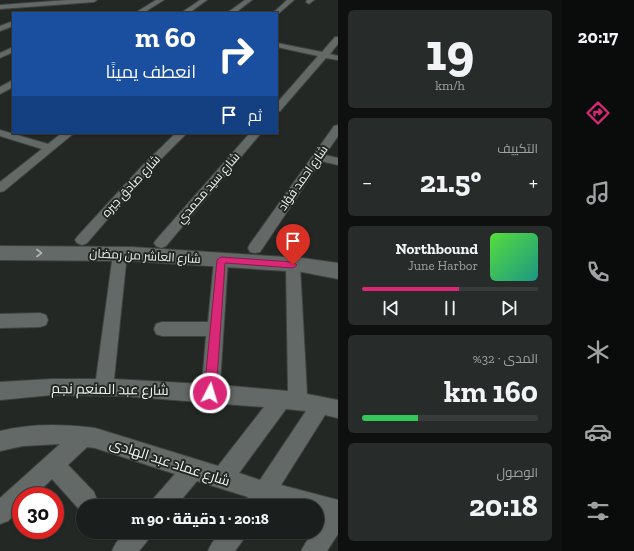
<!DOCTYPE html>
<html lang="ar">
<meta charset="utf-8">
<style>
body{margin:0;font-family:"Zilla Slab",Cairo,serif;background:#272b29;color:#f1f3f6;direction:rtl;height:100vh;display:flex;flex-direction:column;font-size:15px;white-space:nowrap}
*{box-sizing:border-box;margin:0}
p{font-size:13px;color:#9fa2a3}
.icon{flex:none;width:22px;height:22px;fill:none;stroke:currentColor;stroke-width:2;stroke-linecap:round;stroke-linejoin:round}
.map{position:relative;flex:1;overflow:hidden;direction:ltr}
.sheet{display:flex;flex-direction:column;gap:10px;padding:10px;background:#0e100f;width:224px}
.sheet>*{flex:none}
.top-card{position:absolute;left:12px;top:12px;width:266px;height:122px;border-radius:0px;box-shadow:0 1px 3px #0004,0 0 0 1px #383c3b;direction:rtl;background:#1a4fa0;color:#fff;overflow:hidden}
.speed{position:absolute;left:12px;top:487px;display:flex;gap:8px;font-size:20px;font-weight:700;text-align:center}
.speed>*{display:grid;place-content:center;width:52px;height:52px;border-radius:50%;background:#1a1e1c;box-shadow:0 1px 3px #0004,0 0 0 1px #383c3b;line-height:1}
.speed .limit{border:6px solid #d22;background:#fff;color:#111}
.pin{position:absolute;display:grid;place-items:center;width:34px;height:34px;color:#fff;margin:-41px -17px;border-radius:50% 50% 50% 0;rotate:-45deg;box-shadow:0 0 4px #0007}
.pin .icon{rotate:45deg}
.me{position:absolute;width:44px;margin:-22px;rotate:5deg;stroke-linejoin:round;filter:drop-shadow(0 0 3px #0008)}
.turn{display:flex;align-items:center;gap:14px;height:84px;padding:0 16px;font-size:18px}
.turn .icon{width:52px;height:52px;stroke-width:2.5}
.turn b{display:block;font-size:28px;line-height:34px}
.then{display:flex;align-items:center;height:38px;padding:0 16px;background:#0003;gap:8px;font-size:15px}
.big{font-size:30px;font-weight:800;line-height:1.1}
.sheet .widget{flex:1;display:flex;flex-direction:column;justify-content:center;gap:6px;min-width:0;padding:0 14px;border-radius:6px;background:#272b29}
.sheet .dial{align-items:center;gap:0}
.dial b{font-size:52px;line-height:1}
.song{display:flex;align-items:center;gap:12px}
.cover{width:48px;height:48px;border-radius:6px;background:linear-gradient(135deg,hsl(110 70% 55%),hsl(170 70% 35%))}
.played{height:4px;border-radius:2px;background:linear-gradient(90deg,#db2777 55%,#383c3b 55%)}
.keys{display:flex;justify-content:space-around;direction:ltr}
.heat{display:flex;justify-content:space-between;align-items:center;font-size:22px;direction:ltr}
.charge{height:6px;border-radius:3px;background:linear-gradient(90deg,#34c759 32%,#383c3b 0)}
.trip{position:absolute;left:76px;top:499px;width:248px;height:40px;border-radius:20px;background:#1a1e1c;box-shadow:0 1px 3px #0004,0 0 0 1px #383c3b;font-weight:800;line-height:40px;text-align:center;direction:rtl}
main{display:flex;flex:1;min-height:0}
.dock{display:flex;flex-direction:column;width:72px;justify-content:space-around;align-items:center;background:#0a0c0b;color:#9fa2a3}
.dock .icon{width:28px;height:28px}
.dock .selected{color:#db2777}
.dock b{font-size:18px;color:#f1f3f6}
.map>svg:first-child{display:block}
</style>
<main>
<nav class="dock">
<b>20:17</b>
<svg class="icon selected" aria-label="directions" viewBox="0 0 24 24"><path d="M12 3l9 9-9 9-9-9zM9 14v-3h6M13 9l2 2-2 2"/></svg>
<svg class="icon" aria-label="music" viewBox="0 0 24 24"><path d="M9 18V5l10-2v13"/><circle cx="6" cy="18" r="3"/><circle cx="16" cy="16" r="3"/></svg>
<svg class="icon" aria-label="phone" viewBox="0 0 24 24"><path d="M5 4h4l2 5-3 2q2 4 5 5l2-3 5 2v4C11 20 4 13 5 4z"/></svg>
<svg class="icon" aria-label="climate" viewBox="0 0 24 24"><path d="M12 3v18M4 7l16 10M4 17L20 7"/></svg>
<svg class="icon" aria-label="car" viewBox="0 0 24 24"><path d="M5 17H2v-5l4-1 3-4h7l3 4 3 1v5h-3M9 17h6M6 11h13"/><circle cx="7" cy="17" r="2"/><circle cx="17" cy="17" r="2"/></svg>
<svg class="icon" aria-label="filters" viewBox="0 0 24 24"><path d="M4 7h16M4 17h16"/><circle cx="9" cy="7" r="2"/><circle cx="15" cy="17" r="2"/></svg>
</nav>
<section class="sheet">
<div class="widget dial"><b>19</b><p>km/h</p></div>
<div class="widget"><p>التكييف</p>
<div class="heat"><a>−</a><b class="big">21.5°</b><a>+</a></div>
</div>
<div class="widget">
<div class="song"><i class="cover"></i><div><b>Northbound</b><p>June Harbor</p></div></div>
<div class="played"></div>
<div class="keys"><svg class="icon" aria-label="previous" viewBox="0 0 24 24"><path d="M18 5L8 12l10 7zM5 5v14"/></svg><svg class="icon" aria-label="pause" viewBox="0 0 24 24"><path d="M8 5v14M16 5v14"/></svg><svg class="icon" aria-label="next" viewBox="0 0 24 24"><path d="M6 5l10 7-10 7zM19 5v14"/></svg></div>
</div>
<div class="widget"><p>المدى · 32%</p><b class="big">160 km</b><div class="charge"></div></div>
<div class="widget"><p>الوصول</p><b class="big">20:18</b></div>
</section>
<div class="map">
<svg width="338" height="551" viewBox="0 0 338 551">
<rect width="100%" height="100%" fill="#232825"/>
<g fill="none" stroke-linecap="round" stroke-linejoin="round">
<g stroke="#3f4340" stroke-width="2">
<path id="minor" d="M 68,0 L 97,0 L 94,2 L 0,9 L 0,5 Z
M 156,0 L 164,0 L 143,13 L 135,13 Z
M 200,0 L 207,0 L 189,13 L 181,13 Z
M 245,0 L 252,0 L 235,13 L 227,13 Z
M 287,0 L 294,0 L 278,14 L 273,13 Z
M 307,0 L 314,0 L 309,4 L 306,2 Z
M 13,21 L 13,26 L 0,31 L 0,26 Z
M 335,37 L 338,37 L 338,44 L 330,54 L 338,56 L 338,60 L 326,58 L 280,111 L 277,112 L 277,103 L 318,56 L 277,47 L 277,43 L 322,52 Z
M 13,47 L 13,52 L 0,58 L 0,53 Z
M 13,80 L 13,87 L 0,94 L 0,87 Z
M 338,125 L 338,136 L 325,155 L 338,158 L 338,165 L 321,161 L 260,252 L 255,253 L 250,252 L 248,248 L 250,244 L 334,126 Z
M 0,130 L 48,144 L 62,133 L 74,133 L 4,191 L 0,192 L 0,182 L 42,149 L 0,136 Z
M 176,133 L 187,133 L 150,170 L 87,243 L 82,245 L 77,243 L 75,240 L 77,237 L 142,166 Z
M 250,133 L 261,133 L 166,246 L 161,248 L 156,246 L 154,243 L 156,240 Z
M 120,249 L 125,250 L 127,254 L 114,379 L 202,384 L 206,336 L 162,336 L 156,334 L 154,329 L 156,324 L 162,322 L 208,322 L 214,260 L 216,256 L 221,255 L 226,256 L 228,260 L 220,385 L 288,391 L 286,265 L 288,261 L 293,260 L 298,261 L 300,265 L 307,394 L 338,400 L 338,418 L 325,415 L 281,485 L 338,500 L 338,534 L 327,551 L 301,551 L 312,532 L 317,532 L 317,525 L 322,518 L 317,517 L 317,506 L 277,506 L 270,504 L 268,506 L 244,506 L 248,497 L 197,481 L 176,506 L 151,506 L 154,498 L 175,474 L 95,448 L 87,447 L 68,465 L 94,492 L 97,500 L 94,506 L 83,506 L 83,510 L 78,508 L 52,479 L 34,496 L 21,496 L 21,509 L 8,521 L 0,524 L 0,498 L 60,444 L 23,446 L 0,451 L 0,431 C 32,423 63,424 95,428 L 218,466 L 264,407 L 123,396 L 52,395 L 0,400 L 0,382 L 52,379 L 96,379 L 113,254 L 115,250 ZM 286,409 L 306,411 L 260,480 L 239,473 Z
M 40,313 L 46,315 L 48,320 L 46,325 L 40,327 L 0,328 L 0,314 Z
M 125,532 L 151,532 L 148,540 L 139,551 L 112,551 L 116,543 Z
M 220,532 L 246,532 L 243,540 L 235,551 L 208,551 L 212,543 Z"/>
</g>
<g stroke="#3f4340" stroke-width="2">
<path id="secondary" d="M 0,246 L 131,247 L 302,258 L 338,263 L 338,279 L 302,272 L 131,261 L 0,260 Z"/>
</g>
<use href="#minor" fill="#636966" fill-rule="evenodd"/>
<use href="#secondary" fill="#636966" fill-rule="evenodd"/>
</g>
<defs><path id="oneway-chevron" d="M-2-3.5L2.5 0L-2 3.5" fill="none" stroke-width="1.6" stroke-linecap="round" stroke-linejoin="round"/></defs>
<use stroke="#b2b6b4" href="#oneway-chevron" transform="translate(39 253)"/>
<path fill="#db2777" stroke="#8e194d" d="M 221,257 L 293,262 L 297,265 L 293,268 L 225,263 L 216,393 L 214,397 L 210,398 L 206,397 L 204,393 L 217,260 Z"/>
<g text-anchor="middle" stroke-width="4" stroke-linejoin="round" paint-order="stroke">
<g font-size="12" fill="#f2f5f3" stroke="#232825">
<text transform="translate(303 178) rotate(-55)" y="4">شارع احمد فؤاد</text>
<text transform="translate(131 186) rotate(-47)" y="4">شارع صادق جيره</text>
<text transform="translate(208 188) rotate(-49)" y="4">شارع سيد محمدي</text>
<text transform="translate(145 256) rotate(3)" y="4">شارع العاشر من رمضان</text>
</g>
<g font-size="14" fill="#f2f5f3" stroke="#232825">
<text transform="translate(110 389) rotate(1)" y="5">شارع عبد المنعم نجم</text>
<text transform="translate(170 462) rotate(18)" y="5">شارع عماد عبد الهادى</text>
</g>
</g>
</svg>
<div class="speed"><div class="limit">30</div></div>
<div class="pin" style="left:293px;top:265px;background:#d93025"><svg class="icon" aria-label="arrive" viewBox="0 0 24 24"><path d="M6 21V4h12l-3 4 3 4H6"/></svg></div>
<svg class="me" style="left:210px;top:393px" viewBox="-20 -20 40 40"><circle r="17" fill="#db2777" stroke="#fff" stroke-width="3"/><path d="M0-11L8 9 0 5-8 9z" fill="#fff"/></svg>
<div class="trip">20:18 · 1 دقيقة · 90 m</div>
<div class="top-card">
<div class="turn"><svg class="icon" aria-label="right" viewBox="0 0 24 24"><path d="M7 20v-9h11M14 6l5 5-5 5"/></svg><div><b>60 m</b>انعطف يمينًا</div></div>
<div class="then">ثم<svg class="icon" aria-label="arrive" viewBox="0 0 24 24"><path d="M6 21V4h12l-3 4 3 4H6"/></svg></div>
</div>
</div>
</main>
